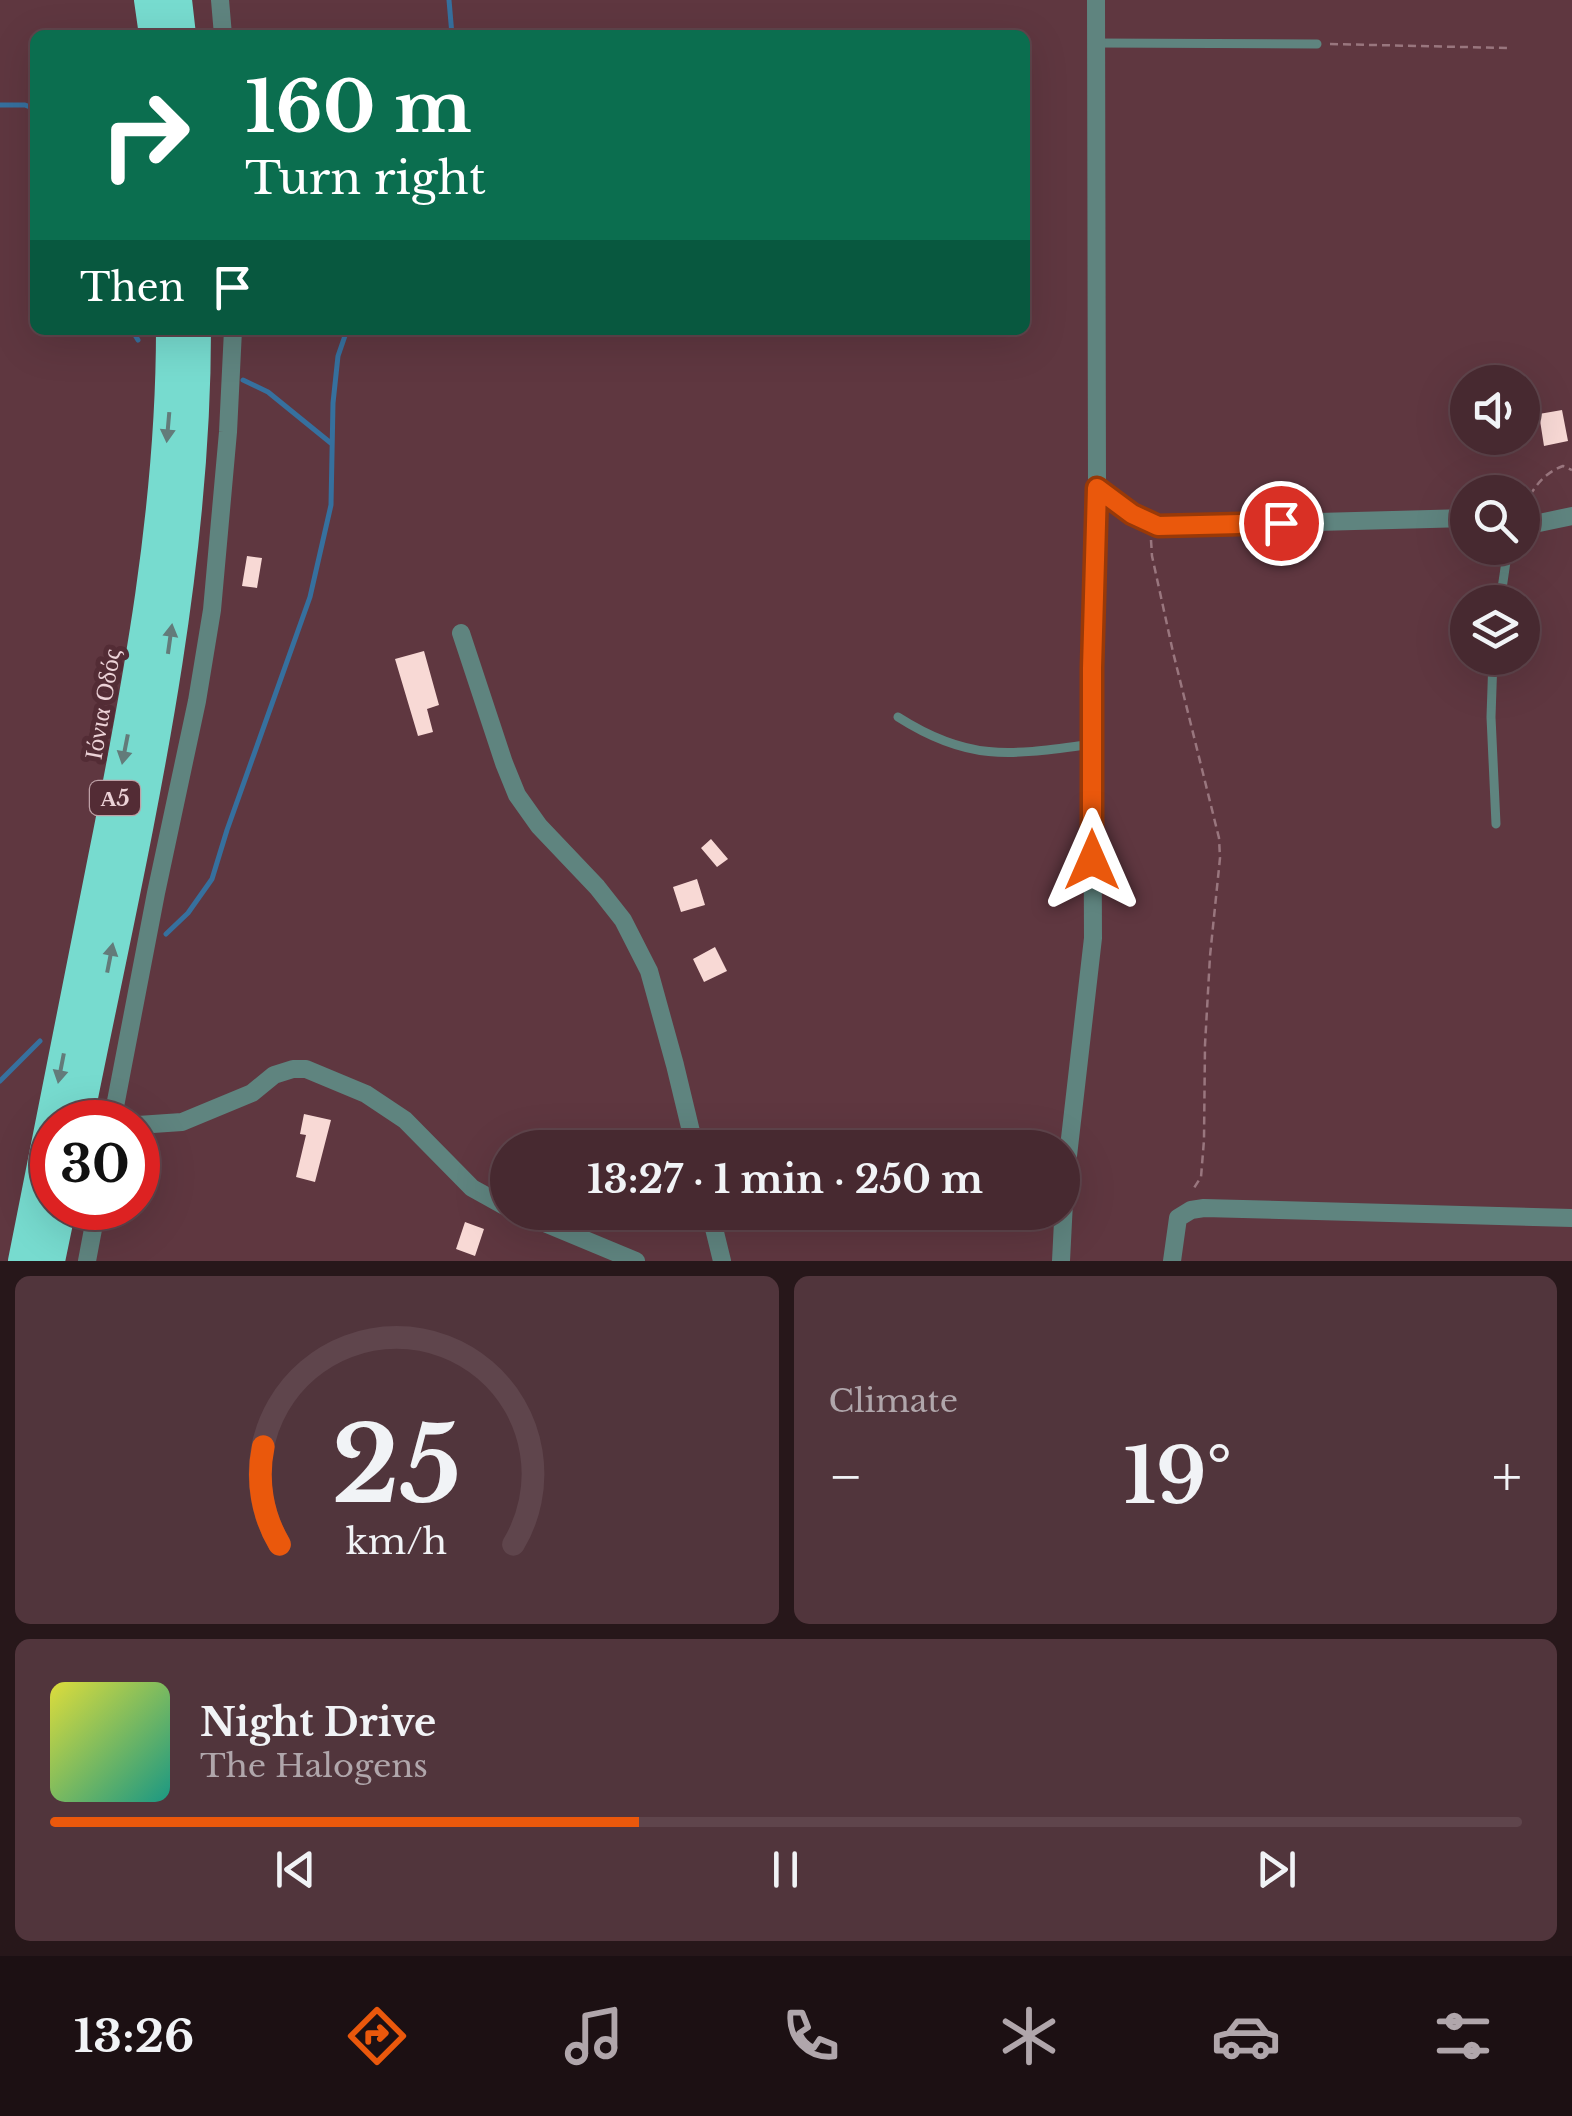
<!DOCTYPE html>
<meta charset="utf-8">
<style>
body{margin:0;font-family:"Libre Baskerville",serif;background:#51353c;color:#f1f3f6;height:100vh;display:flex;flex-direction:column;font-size:38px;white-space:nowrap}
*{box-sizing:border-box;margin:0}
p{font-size:32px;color:#b0a6ab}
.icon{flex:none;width:55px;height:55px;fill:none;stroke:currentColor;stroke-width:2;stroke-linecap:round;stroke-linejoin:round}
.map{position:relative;height:1261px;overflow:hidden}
.details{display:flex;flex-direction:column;gap:15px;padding:15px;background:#27171a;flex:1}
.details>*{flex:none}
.guide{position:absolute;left:30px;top:30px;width:1000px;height:305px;border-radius:15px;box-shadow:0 10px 40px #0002,0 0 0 2px #5f454c;background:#0b6e4f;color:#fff;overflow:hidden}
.controls{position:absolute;left:1450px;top:365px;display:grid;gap:20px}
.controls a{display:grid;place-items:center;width:90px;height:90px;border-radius:50%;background:#472930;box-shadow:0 10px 40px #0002,0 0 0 2px #5f454c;font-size:50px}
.speed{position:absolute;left:30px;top:1100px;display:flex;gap:20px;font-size:50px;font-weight:700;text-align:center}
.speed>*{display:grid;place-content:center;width:130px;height:130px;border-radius:50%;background:#472930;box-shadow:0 10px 40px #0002,0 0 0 2px #5f454c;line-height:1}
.speed .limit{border:15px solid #d22;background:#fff;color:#111}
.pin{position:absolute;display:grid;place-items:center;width:85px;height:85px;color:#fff;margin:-42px;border:5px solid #fff;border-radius:50%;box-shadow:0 2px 10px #0007}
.me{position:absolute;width:110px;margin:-55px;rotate:0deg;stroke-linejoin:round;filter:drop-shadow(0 0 8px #0008)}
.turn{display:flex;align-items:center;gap:35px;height:210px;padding:0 50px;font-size:45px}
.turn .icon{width:130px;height:130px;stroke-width:2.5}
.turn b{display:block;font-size:70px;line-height:85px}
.then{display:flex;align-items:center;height:95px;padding:0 50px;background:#0003;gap:20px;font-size:38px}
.big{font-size:75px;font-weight:700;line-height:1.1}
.details .widget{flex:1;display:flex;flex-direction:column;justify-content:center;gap:15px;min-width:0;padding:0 35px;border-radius:15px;background:#51353c}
.details .dial{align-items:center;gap:0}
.dial svg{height:260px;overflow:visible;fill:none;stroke:#5f454c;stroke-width:7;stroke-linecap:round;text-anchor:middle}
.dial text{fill:#f1f3f6;stroke:none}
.song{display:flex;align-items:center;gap:30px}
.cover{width:120px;height:120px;border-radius:15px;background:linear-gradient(135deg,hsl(60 70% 55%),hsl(170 70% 35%))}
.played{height:10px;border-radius:5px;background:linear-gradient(90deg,#ea580c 40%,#5f454c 40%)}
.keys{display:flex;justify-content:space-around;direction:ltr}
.heat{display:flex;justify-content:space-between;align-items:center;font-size:55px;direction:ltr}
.details .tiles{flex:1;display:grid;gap:15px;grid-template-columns:1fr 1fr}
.widget:last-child{grid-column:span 2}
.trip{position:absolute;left:490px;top:1130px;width:590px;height:100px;border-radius:50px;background:#472930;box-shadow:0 10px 40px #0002,0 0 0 2px #5f454c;font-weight:700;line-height:100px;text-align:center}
.dock{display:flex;height:160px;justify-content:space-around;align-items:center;background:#1c1013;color:#b0a6ab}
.dock .icon{width:70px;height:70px}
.dock .active{color:#ea580c}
.dock b{font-size:45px;color:#f1f3f6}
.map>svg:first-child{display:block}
</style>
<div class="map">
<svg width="1572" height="1261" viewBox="0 0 1572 1261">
<rect width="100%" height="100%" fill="#5f3740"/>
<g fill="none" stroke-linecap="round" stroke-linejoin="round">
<path stroke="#36709e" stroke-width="5" d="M 449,0 L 452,35
M 0,105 L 25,105 L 35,109
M 132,330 L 138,340
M 243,380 L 268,392 L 332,444
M 166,934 L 188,913 L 212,879 L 227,830 L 310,597 L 331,505 L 333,403 L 338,356 L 347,330
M 0,1081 L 40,1041"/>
</g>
<path fill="#f8d9d5" d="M 1562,410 L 1568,441 L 1544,446 L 1539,414 Z
M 247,556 L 262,558 L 257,588 L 242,586 Z
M 424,651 L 439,705 L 427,709 L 433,732 L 418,736 L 395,659 Z
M 711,839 L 728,859 L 717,867 L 701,848 Z
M 697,879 L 705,905 L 681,912 L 673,887 Z
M 715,947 L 727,971 L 704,982 L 693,959 Z
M 304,1114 L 331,1120 L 315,1182 L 296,1177 L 306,1135 L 300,1134 Z
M 465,1222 L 484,1229 L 475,1256 L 456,1249 Z"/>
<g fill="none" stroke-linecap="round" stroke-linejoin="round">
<path stroke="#99767e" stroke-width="2.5" stroke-dasharray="8 5" stroke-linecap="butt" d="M 1330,44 L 1508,48
M 1523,507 C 1534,488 1542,474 1563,466 L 1572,470
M 1151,540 L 1152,556 L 1173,652 L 1219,838 L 1220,858 L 1210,956 L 1205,1045 L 1204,1140 L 1201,1177 L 1192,1191"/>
<path stroke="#5f847f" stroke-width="9" d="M 1096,43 L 1317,44
M 1500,602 L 1508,548
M 1493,658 L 1491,717 L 1496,824
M 898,717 C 970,763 1012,755 1092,744"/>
<path stroke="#5f847f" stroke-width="18" d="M 220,0 L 223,35
M 1097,489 C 1117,504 1137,521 1162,526 L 1468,518
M 1522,524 L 1539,523 L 1572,516
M 461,633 L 504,763 L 517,795 L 539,826 L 597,887 L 623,920 L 649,971 L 675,1065 L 695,1148
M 112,1122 L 156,893 L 197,701 L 212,610 L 228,432 L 233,330
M 138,1125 L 182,1122 L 252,1093 L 274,1075 L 293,1069 L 306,1069 L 366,1094 L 405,1120 L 472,1188 L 508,1208
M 518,1212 L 636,1261
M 710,1212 L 722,1261
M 87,1261 L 97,1208
M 1061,1261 L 1065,1182 L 1093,938 L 1092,668 L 1097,489 L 1096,0
M 1172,1261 L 1178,1218 L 1191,1210 L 1204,1208 L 1572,1218"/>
<path stroke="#77dbcf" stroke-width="30" d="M 149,0 L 154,35
M 177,0 L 181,35
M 78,1122 C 130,861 196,598 196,330
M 23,1261 C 50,1127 76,992 103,858 C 138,684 171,508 171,330
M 50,1261 L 61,1208"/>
</g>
<defs><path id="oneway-solid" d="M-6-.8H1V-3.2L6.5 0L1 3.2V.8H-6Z" transform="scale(2.5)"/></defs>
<g fill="#637b7a">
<use href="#oneway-solid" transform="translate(168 427) rotate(95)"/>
<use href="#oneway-solid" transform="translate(170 639) rotate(-82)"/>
<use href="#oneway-solid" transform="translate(125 749) rotate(101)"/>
<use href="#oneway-solid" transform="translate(110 958) rotate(-79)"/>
<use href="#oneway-solid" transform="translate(61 1068) rotate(101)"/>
</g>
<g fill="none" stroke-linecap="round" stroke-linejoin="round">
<g stroke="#983908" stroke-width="25">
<path id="route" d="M 1092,860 L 1092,668 L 1097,488 L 1132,514 L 1158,526 L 1281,523"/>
</g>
<use href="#route" stroke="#ea580c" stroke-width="18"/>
</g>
<g text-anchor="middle" stroke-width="10" stroke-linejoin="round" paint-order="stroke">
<rect fill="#532c35" stroke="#bea0a6" stroke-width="2.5" x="90" y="781" width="50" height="34" rx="8"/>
<g font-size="22" font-weight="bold" fill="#ecd2d7">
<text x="115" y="806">Α5</text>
</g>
<g font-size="25" fill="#ecd2d7" stroke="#532c35">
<text transform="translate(102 704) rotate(-80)" y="9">Ιόνια Οδός</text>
</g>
</g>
</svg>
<div class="controls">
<a><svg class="icon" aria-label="sound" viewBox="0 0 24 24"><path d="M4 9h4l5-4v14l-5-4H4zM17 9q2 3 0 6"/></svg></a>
<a><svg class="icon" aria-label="search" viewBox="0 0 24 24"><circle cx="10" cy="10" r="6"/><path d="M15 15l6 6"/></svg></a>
<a><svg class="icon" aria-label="layers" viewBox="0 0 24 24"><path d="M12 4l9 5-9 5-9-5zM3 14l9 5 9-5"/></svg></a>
</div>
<div class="speed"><div class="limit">30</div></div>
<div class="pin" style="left:1281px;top:523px;background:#d93025"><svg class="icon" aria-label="arrive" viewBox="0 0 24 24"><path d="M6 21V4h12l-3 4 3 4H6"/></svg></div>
<svg class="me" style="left:1092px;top:860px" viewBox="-20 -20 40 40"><path d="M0-17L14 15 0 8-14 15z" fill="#ea580c" stroke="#fff" stroke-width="4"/></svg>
<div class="trip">13:27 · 1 min · 250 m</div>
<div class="guide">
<div class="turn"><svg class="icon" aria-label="right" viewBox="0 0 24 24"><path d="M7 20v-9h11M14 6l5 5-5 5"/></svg><div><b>160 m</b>Turn right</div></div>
<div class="then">Then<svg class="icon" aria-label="arrive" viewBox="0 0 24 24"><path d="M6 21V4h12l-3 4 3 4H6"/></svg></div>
</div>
</div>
<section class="details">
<div class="tiles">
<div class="widget dial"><svg viewBox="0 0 100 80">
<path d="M14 69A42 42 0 1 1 86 69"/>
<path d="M14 69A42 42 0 0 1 9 39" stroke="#ea580c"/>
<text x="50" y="56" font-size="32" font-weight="700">25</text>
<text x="50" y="72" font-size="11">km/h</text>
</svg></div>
<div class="widget"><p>Climate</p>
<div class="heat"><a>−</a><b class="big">19°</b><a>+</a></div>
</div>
<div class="widget">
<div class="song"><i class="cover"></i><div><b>Night Drive</b><p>The Halogens</p></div></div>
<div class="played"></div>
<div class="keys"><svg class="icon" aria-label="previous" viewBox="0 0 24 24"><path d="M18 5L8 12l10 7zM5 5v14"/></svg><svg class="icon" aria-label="pause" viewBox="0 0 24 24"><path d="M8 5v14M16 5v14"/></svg><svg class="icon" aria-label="next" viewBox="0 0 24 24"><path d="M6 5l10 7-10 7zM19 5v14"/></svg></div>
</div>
</div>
</section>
<nav class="dock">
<b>13:26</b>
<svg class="icon active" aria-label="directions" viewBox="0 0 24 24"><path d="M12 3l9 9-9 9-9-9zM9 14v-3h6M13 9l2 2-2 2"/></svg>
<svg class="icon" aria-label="music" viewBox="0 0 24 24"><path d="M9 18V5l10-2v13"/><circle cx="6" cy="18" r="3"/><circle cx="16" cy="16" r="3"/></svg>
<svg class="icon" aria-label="phone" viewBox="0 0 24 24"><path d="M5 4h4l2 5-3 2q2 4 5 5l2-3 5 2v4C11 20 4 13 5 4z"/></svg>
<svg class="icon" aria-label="climate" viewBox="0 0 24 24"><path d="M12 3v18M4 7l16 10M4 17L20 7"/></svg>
<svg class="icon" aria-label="car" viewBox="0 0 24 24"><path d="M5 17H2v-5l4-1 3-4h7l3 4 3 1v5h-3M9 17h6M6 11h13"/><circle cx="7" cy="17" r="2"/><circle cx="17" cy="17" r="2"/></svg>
<svg class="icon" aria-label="filters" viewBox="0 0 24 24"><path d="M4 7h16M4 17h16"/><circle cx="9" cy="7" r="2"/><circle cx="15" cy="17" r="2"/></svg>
</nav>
